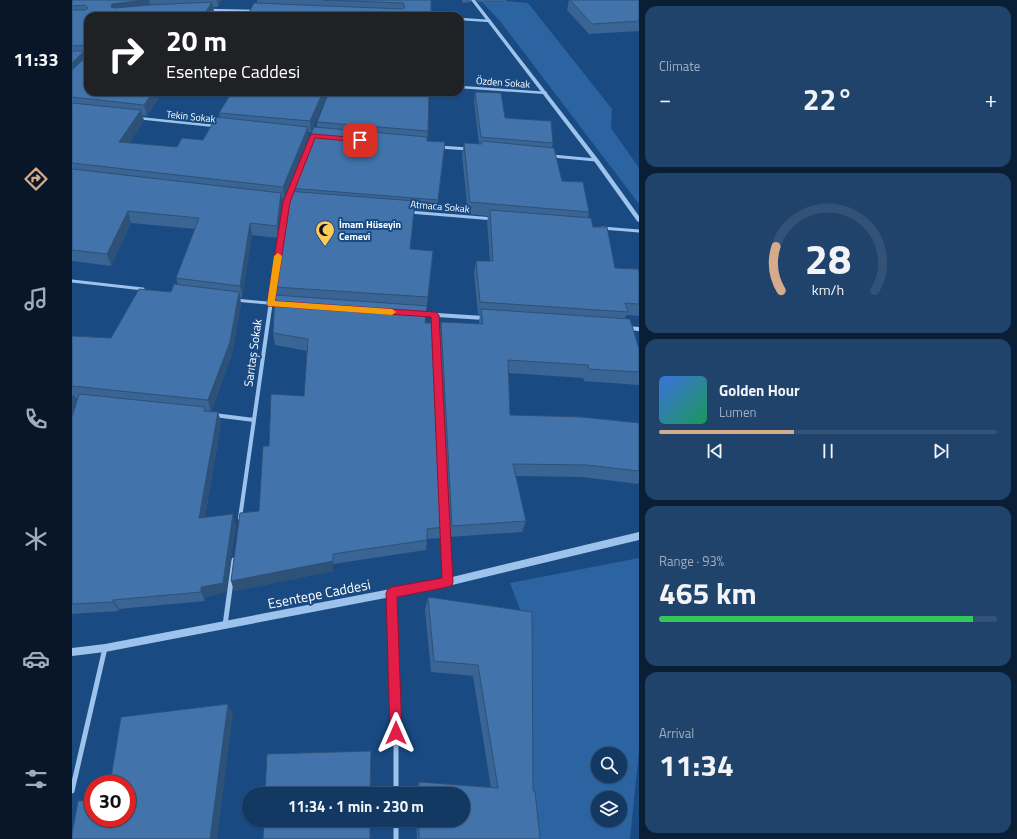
<!DOCTYPE html>
<meta charset="utf-8">
<style>
body{margin:0;font-family:"Titillium Web",sans-serif;background:#20436b;color:#f1f3f6;height:100vh;display:flex;flex-direction:column;font-size:15px;white-space:nowrap}
*{box-sizing:border-box;margin:0}
p{font-size:13px;color:#9dacbe}
.icon{flex:none;width:22px;height:22px;fill:none;stroke:currentColor;stroke-width:2;stroke-linecap:round;stroke-linejoin:round}
.map{position:relative;flex:1;overflow:hidden}
.panel{display:flex;flex-direction:column;gap:6px;padding:6px;background:#0a1f36;width:378px}
.panel>*{flex:none}
.banner{position:absolute;left:12px;top:12px;width:380px;height:84px;border-radius:12px;box-shadow:0 1px 3px #0004,0 0 0 1px #325277;background:#202124;color:#fff;overflow:hidden}
.fabs{position:absolute;left:519px;top:747px;display:grid;gap:8px}
.fabs a{display:grid;place-items:center;width:36px;height:36px;border-radius:50%;background:#133862;box-shadow:0 1px 3px #0004,0 0 0 1px #325277;font-size:20px}
.speed{position:absolute;left:12px;top:775px;display:flex;gap:8px;font-size:20px;font-weight:700;text-align:center}
.speed>*{display:grid;place-content:center;width:52px;height:52px;border-radius:50%;background:#133862;box-shadow:0 1px 3px #0004,0 0 0 1px #325277;line-height:1}
.speed .limit{border:6px solid #d22;background:#fff;color:#111}
.pin{position:absolute;display:grid;place-items:center;width:34px;height:34px;color:#fff;margin:-17px;border-radius:8px;box-shadow:0 2px 6px #0006}
.me{position:absolute;width:44px;margin:-22px;rotate:0deg;stroke-linejoin:round;filter:drop-shadow(0 0 3px #0008)}
.turn{display:flex;align-items:center;gap:14px;height:84px;padding:0 16px;font-size:18px}
.turn .icon{width:52px;height:52px;stroke-width:2.5}
.turn b{display:block;font-size:28px;line-height:34px}
.big{font-size:30px;font-weight:700;line-height:1.1}
.panel .widget{flex:1;display:flex;flex-direction:column;justify-content:center;gap:6px;min-width:0;padding:0 14px;border-radius:12px;background:#20436b}
.panel .dial{align-items:center;gap:0}
.dial svg{height:104px;overflow:visible;fill:none;stroke:#325277;stroke-width:7;stroke-linecap:round;text-anchor:middle}
.dial text{fill:#f1f3f6;stroke:none}
.song{display:flex;align-items:center;gap:12px}
.cover{width:48px;height:48px;border-radius:6px;background:linear-gradient(135deg,hsl(220 70% 55%),hsl(150 70% 35%))}
.played{height:4px;border-radius:2px;background:linear-gradient(90deg,#d6ab8b 40%,#325277 40%)}
.keys{display:flex;justify-content:space-around;direction:ltr}
.heat{display:flex;justify-content:space-between;align-items:center;font-size:22px;direction:ltr}
.charge{height:6px;border-radius:3px;background:linear-gradient(90deg,#34c759 93%,#325277 0)}
.trip{position:absolute;left:170px;top:787px;width:228px;height:40px;border-radius:20px;background:#133862;box-shadow:0 1px 3px #0004,0 0 0 1px #325277;font-weight:700;line-height:40px;text-align:center}
main{display:flex;flex:1;min-height:0}
.menu{display:flex;flex-direction:column;width:72px;justify-content:space-around;align-items:center;background:#081627;color:#9dacbe}
.menu .icon{width:28px;height:28px}
.menu .active{color:#d6ab8b}
.menu b{font-size:18px;color:#f1f3f6}
.map>svg:first-child{display:block}
</style>
<main>
<nav class="menu">
<b>11:33</b>
<svg class="icon active" aria-label="directions" viewBox="0 0 24 24"><path d="M12 3l9 9-9 9-9-9zM9 14v-3h6M13 9l2 2-2 2"/></svg>
<svg class="icon" aria-label="music" viewBox="0 0 24 24"><path d="M9 18V5l10-2v13"/><circle cx="6" cy="18" r="3"/><circle cx="16" cy="16" r="3"/></svg>
<svg class="icon" aria-label="phone" viewBox="0 0 24 24"><path d="M5 4h4l2 5-3 2q2 4 5 5l2-3 5 2v4C11 20 4 13 5 4z"/></svg>
<svg class="icon" aria-label="climate" viewBox="0 0 24 24"><path d="M12 3v18M4 7l16 10M4 17L20 7"/></svg>
<svg class="icon" aria-label="car" viewBox="0 0 24 24"><path d="M5 17H2v-5l4-1 3-4h7l3 4 3 1v5h-3M9 17h6M6 11h13"/><circle cx="7" cy="17" r="2"/><circle cx="17" cy="17" r="2"/></svg>
<svg class="icon" aria-label="filters" viewBox="0 0 24 24"><path d="M4 7h16M4 17h16"/><circle cx="9" cy="7" r="2"/><circle cx="15" cy="17" r="2"/></svg>
</nav>
<div class="map">
<svg width="567" height="839" viewBox="0 0 567 839">
<rect width="100%" height="100%" fill="#194a82"/>
<path fill="#2c64a1" fill-rule="evenodd" d="M 434,1 L 456,3 L 540,109 L 539,128 L 567,168 L 567,204 L 428,21 L 410,2 Z
M 567,558 L 567,751 L 558,839 L 460,839 L 454,625 L 438,583 ZM 526,754 L 548,754 L 548,776 L 526,776 ZM 526,798 L 548,798 L 548,820 L 526,820 Z"/>
<g fill="none" stroke-linecap="round" stroke-linejoin="round">
<path stroke="#9dc2eb" stroke-width="2.5" d="M 136,10 L 182,11
M 388,19 L 418,21
M 388,87 L 474,93
M 66,118 L 143,126"/>
<path stroke="#9dc2eb" stroke-width="3" d="M 367,147 L 396,149
M 480,156 L 524,160
M 337,212 L 422,219
M 530,228 L 567,231
M 0,281 L 71,289
M 163,300 L 206,304
M 198,309 L 207,247"/>
<path stroke="#9dc2eb" stroke-width="4" d="M 349,314 L 412,318
M 363,315 L 374,539
M 556,328 L 567,329
M 142,415 L 182,420
M 168,518 L 198,308"/>
<path stroke="#9dc2eb" stroke-width="5" d="M 374,538 L 376,582
M 319,593 L 324,718 L 324,794
M 153,625 L 162,560
M 0,791 L 33,648
M 324,820 L 324,839"/>
<path fill="#9dc2eb" fill-rule="evenodd" d="M 399,0 L 403,0 L 526,159 L 567,216 L 567,222 L 565,221 L 522,161 Z
M 567,532 L 567,540 L 376,586 L 33,652 L 0,656 L 0,648 L 33,644 L 376,578 Z"/>
</g>
<path fill="#396493" fill-rule="evenodd" d="M 0,0 L 150,0 L 146,7 L 141,7 L 142,12 L 75,116 L 70,115 L 72,121 L 57,143 L 105,147 L 131,140 L 148,118 L 147,113 L 157,97 L 140,95 L 140,92 L 256,92 L 239,132 L 236,132 L 237,138 L 212,199 L 210,199 L 211,205 L 206,238 L 180,235 L 170,298 L 168,297 L 169,304 L 160,354 L 139,412 L 146,412 L 149,423 L 133,517 L 164,525 L 154,592 L 133,597 L 133,601 L 47,609 L 47,611 L 0,614 L 0,336 L 39,338 L 99,292 L 106,285 L 104,278 L 123,229 L 59,223 L 39,266 L 0,261 ZM 3,398 L 6,398 L 5,402 Z
M 185,0 L 359,0 L 359,16 L 185,3 Z
M 390,0 L 399,0 L 399,2 L 390,3 Z
M 404,0 L 434,0 L 434,1 L 406,2 Z
M 497,0 L 567,0 L 567,31 L 517,34 L 495,10 Z
M 403,92 L 433,118 L 481,143 L 480,147 L 490,181 L 517,212 L 516,218 L 543,268 L 567,273 L 567,316 L 554,315 L 553,318 L 567,349 L 567,385 L 512,381 L 511,378 L 436,373 L 438,415 L 567,423 L 567,481 L 566,484 L 510,477 L 444,476 L 454,521 L 450,532 L 378,537 L 367,335 L 369,322 L 407,324 L 407,321 L 408,315 L 406,314 L 402,273 L 404,261 L 418,261 L 415,222 L 416,216 L 396,214 L 390,155 L 392,143 L 407,144 L 402,101 Z
M 245,122 L 356,131 L 355,141 L 373,142 L 365,211 L 342,210 L 338,249 L 361,251 L 353,323 L 372,527 L 370,538 L 355,539 L 354,550 L 261,564 L 261,571 L 162,591 L 187,511 L 197,446 L 232,396 L 235,351 L 203,345 L 201,333 L 204,295 L 203,287 L 218,191 L 217,188 L 245,127 Z
M 356,597 L 460,612 L 461,791 L 468,839 L 345,839 L 344,820 L 391,820 L 391,794 L 344,794 L 344,790 L 347,782 L 419,788 L 401,676 L 359,672 L 353,610 Z"/>
<path fill="#2e5178" d="M 72,0 L 77,0 L 80,10 L 42,14 L 39,7 L 40,4 Z
M 145,0 L 150,0 L 146,7 Z
M 140,2 L 142,12 L 140,16 L 131,16 Z
M 11,52 L 14,63 L 0,77 L 0,63 Z
M 81,92 L 90,92 L 75,116 L 72,105 Z
M 251,92 L 256,92 L 239,132 L 238,121 Z
M 69,110 L 72,121 L 50,154 L 47,142 Z
M 236,127 L 237,138 L 212,199 L 211,187 Z
M 209,193 L 211,205 L 206,238 L 205,226 Z
M 343,201 L 342,216 L 337,264 L 338,249 Z
M 56,211 L 59,223 L 39,266 L 35,254 Z
M 178,223 L 180,235 L 170,298 L 168,286 Z
M 167,292 L 169,304 L 160,354 L 139,412 L 136,400 Z
M 1,394 L 7,405 L 0,427 L 0,397 Z
M 146,412 L 149,423 L 131,528 L 127,518 Z
M 161,514 L 164,525 L 154,592 L 133,597 L 133,601 L 129,592 L 129,587 Z
M 261,561 L 261,571 L 162,591 L 159,581 Z
M 41,600 L 47,609 L 47,611 L 41,602 Z
M 156,704 L 161,714 L 145,839 L 138,839 Z"/>
<path fill="#4274ab" stroke="#2e5178" d="M 0,0 L 72,0 L 40,4 L 39,7 L 42,8 L 78,5 L 140,2 L 131,16 L 16,16 L 16,92 L 81,92 L 72,105 L 0,97 L 0,70 L 15,56 L 15,53 L 11,52 L 0,63 L 0,51 L 13,51 L 16,49 L 13,45 L 0,46 L 0,10 L 13,10 L 16,8 L 13,5 L 0,6 Z
M 251,0 L 359,0 L 359,16 L 175,16 L 182,3 L 330,9 L 333,7 L 331,3 Z
M 498,0 L 567,0 L 567,21 L 520,24 Z
M 160,92 L 251,92 L 238,121 L 147,113 Z
M 257,92 L 357,92 L 356,131 L 245,122 Z
M 403,92 L 429,93 L 433,118 L 479,121 L 481,143 L 409,137 Z
M 0,103 L 69,110 L 47,142 L 105,147 L 110,138 L 131,140 L 144,117 L 236,127 L 211,187 L 0,163 Z
M 242,127 L 355,137 L 355,141 L 373,142 L 366,200 L 217,188 Z
M 410,141 L 482,148 L 490,181 L 511,182 L 517,212 L 398,202 L 392,143 L 410,144 Z
M 0,169 L 209,193 L 205,226 L 178,223 L 168,286 L 104,278 L 127,218 L 56,211 L 35,254 L 0,250 Z
M 215,191 L 343,201 L 338,249 L 361,251 L 356,297 L 203,287 L 204,272 Z
M 418,210 L 519,218 L 521,227 L 535,227 L 543,268 L 566,269 L 567,273 L 567,304 L 553,303 L 556,312 L 408,302 L 404,261 L 421,261 Z
M 102,284 L 167,292 L 158,342 L 136,400 L 0,386 L 0,336 L 39,338 L 67,289 L 99,292 Z
M 203,295 L 355,306 L 353,323 L 362,323 L 372,527 L 355,529 L 355,540 L 261,554 L 261,561 L 159,581 L 168,513 L 187,511 L 191,446 L 197,446 L 199,394 L 232,396 L 236,339 L 201,333 Z
M 409,309 L 558,319 L 567,349 L 567,372 L 517,369 L 516,365 L 436,360 L 438,415 L 510,417 L 567,423 L 567,471 L 515,465 L 441,464 L 454,521 L 380,526 L 369,322 L 411,324 Z
M 7,394 L 133,407 L 132,411 L 146,412 L 127,518 L 161,514 L 151,583 L 129,587 L 129,592 L 41,600 L 41,602 L 0,604 L 0,417 Z
M 356,597 L 460,612 L 461,791 L 463,791 L 468,839 L 347,839 L 347,820 L 391,820 L 391,794 L 347,794 L 347,782 L 426,788 L 406,665 L 362,661 Z
M 156,704 L 138,839 L 0,839 L 0,834 L 6,801 L 21,800 L 21,818 L 55,818 L 55,784 L 38,784 L 49,717 Z
M 299,751 L 298,794 L 193,794 L 195,754 Z
M 192,820 L 298,820 L 298,839 L 191,839 Z"/>
<path fill="#e11d48" stroke="#92132f" d="M 241,134 L 288,138 L 291,140 L 288,142 L 243,138 L 218,202 L 203,301 L 363,312 L 367,315 L 381,582 L 380,585 L 376,587 L 325,597 L 330,733 L 329,738 L 324,740 L 320,738 L 318,733 L 314,593 L 316,589 L 320,587 L 370,578 L 359,317 L 196,306 L 195,304 L 211,202 L 238,136 Z"/>
<path fill="#f59e0b" d="M 206,253 L 210,256 L 203,301 L 320,309 L 324,312 L 320,315 L 196,306 L 195,304 L 202,256 Z"/>
<defs>
<g id="mosque-pin" transform="scale(1)"><path d="M0 17L-7.5 6A9.5 9.5 0 1 1 7.5 6Z" fill="#feca58" stroke="#194a82"/><path d="M3.5-4.9A6 6 0 1 0 3.5 4.9A5 5 0 1 1 3.5-4.9Z" fill="#111"/></g>
</defs>
<g fill-rule="evenodd">
<use href="#mosque-pin" x="253" y="230"/>
</g>
<g text-anchor="middle" stroke-width="4" stroke-linejoin="round" paint-order="stroke">
<g font-size="10" fill="#fff" stroke="#194a82">
<text transform="translate(431 82) rotate(4)" y="4">Özden Sokak</text>
<text transform="translate(119 116) rotate(6)" y="4">Tekin Sokak</text>
<text transform="translate(368 206) rotate(5)" y="4">Atmaca Sokak</text>
</g>
<g font-size="10" font-weight="bold" fill="#fff" stroke="#194a82" text-anchor="start">
<text x="267" y="228">İmam Hüseyin<tspan x="267" dy="12">Cemevi</tspan></text>
</g>
<g font-size="12" fill="#fff" stroke="#194a82">
<text transform="translate(181 353) rotate(-82)" y="4">Sarıtaş Sokak</text>
</g>
<g font-size="14" fill="#fff" stroke="#194a82">
<text transform="translate(247 594) rotate(-11)" y="5">Esentepe Caddesi</text>
</g>
</g>
</svg>
<div class="fabs">
<a><svg class="icon" aria-label="search" viewBox="0 0 24 24"><circle cx="10" cy="10" r="6"/><path d="M15 15l6 6"/></svg></a>
<a><svg class="icon" aria-label="layers" viewBox="0 0 24 24"><path d="M12 4l9 5-9 5-9-5zM3 14l9 5 9-5"/></svg></a>
</div>
<div class="speed"><div class="limit">30</div></div>
<div class="pin" style="left:288px;top:140px;background:#d93025"><svg class="icon" aria-label="arrive" viewBox="0 0 24 24"><path d="M6 21V4h12l-3 4 3 4H6"/></svg></div>
<svg class="me" style="left:324px;top:733px" viewBox="-20 -20 40 40"><path d="M0-17L14 15 0 8-14 15z" fill="#e11d48" stroke="#fff" stroke-width="4"/></svg>
<div class="trip">11:34 · 1 min · 230 m</div>
<div class="banner">
<div class="turn"><svg class="icon" aria-label="right" viewBox="0 0 24 24"><path d="M7 20v-9h11M14 6l5 5-5 5"/></svg><div><b>20 m</b>Esentepe Caddesi</div></div>
</div>
</div>
<section class="panel">
<div class="widget"><p>Climate</p>
<div class="heat"><a>−</a><b class="big">22°</b><a>+</a></div>
</div>
<div class="widget dial"><svg viewBox="0 0 100 80">
<path d="M14 69A42 42 0 1 1 86 69"/>
<path d="M14 69A42 42 0 0 1 10 35" stroke="#d6ab8b"/>
<text x="50" y="56" font-size="32" font-weight="700">28</text>
<text x="50" y="72" font-size="11">km/h</text>
</svg></div>
<div class="widget">
<div class="song"><i class="cover"></i><div><b>Golden Hour</b><p>Lumen</p></div></div>
<div class="played"></div>
<div class="keys"><svg class="icon" aria-label="previous" viewBox="0 0 24 24"><path d="M18 5L8 12l10 7zM5 5v14"/></svg><svg class="icon" aria-label="pause" viewBox="0 0 24 24"><path d="M8 5v14M16 5v14"/></svg><svg class="icon" aria-label="next" viewBox="0 0 24 24"><path d="M6 5l10 7-10 7zM19 5v14"/></svg></div>
</div>
<div class="widget"><p>Range · 93%</p><b class="big">465 km</b><div class="charge"></div></div>
<div class="widget"><p>Arrival</p><b class="big">11:34</b></div>
</section>
</main>
